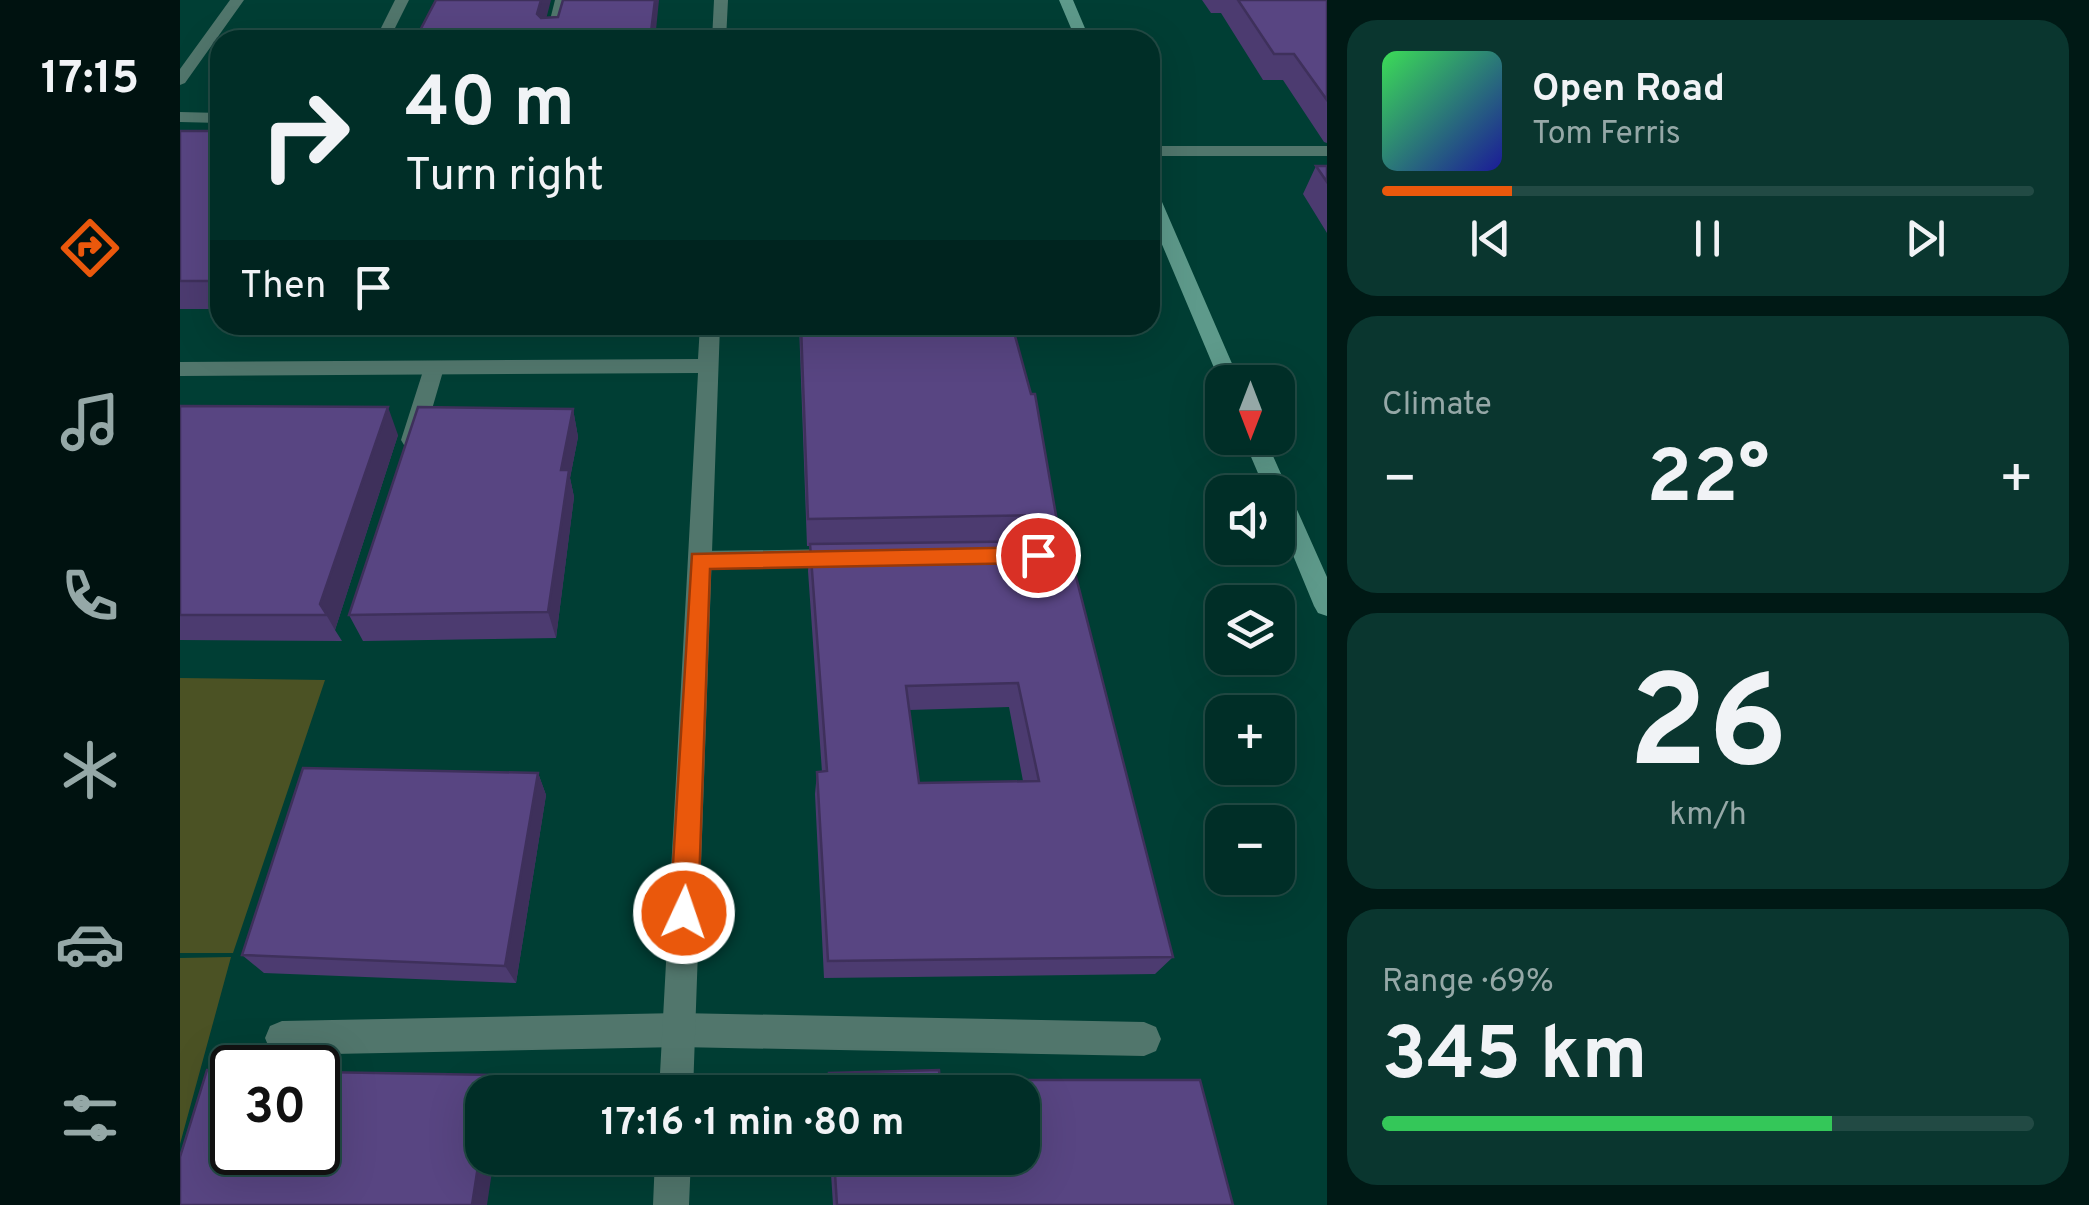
<!DOCTYPE html>
<meta charset="utf-8">
<style>
body{margin:0;font-family:Overpass,sans-serif;background:#0a362f;color:#f1f3f6;height:100vh;display:flex;flex-direction:column;font-size:38px;white-space:nowrap}
*{box-sizing:border-box;margin:0}
p{font-size:32px;color:#95a8a7}
.icon{flex:none;width:55px;height:55px;fill:none;stroke:currentColor;stroke-width:2;stroke-linecap:round;stroke-linejoin:round}
.map{position:relative;flex:1;overflow:hidden}
.drawer{display:flex;flex-direction:column;gap:20px;padding:20px;background:#001915;width:762px}
.drawer>*{flex:none}
.banner{position:absolute;left:30px;top:30px;width:950px;height:305px;border-radius:30px;box-shadow:0 10px 40px #0002,0 0 0 2px #224a44;background:#002e27;color:#f1f3f6;overflow:hidden}
.needle{width:65px;rotate:180deg}
.buttons{position:absolute;left:1025px;top:365px;display:grid;gap:20px}
.buttons a{display:grid;place-items:center;width:90px;height:90px;border-radius:20px;background:#002e27;box-shadow:0 10px 40px #0002,0 0 0 2px #224a44;font-size:50px}
.speed{position:absolute;left:30px;top:1045px;display:flex;gap:20px;font-size:50px;font-weight:700;text-align:center}
.speed>*{display:grid;place-content:center;width:130px;height:130px;border-radius:50%;background:#002e27;box-shadow:0 10px 40px #0002,0 0 0 2px #224a44;line-height:1}
.speed .limit{border:5px solid #111;border-radius:15px;background:#fff;color:#111}
.pin{position:absolute;display:grid;place-items:center;width:85px;height:85px;color:#fff;margin:-42px;border:5px solid #fff;border-radius:50%;box-shadow:0 2px 10px #0007}
.me{position:absolute;width:110px;margin:-55px;rotate:3deg;stroke-linejoin:round;filter:drop-shadow(0 0 8px #0008)}
.turn{display:flex;align-items:center;gap:35px;height:210px;padding:0 30px;font-size:45px}
.turn .icon{width:130px;height:130px;stroke-width:2.5}
.turn b{display:block;font-size:70px;line-height:85px}
.then{display:flex;align-items:center;height:95px;padding:0 30px;background:#0003;gap:20px;font-size:38px}
.big{font-size:75px;font-weight:700;line-height:1.1}
.drawer .widget{flex:1;display:flex;flex-direction:column;justify-content:center;gap:15px;min-width:0;padding:0 35px;border-radius:30px;background:#0a362f}
.drawer .dial{align-items:center;gap:0}
.dial b{font-size:130px;line-height:1}
.song{display:flex;align-items:center;gap:30px}
.cover{width:120px;height:120px;border-radius:15px;background:linear-gradient(135deg,hsl(130 70% 55%),hsl(240 70% 35%))}
.played{height:10px;border-radius:5px;background:linear-gradient(90deg,#ea580c 20%,#224a44 20%)}
.keys{display:flex;justify-content:space-around;direction:ltr}
.heat{display:flex;justify-content:space-between;align-items:center;font-size:55px;direction:ltr}
.charge{height:15px;border-radius:8px;background:linear-gradient(90deg,#34c759 69%,#224a44 0)}
.trip{position:absolute;left:285px;top:1075px;width:575px;height:100px;border-radius:30px;background:#002e27;box-shadow:0 10px 40px #0002,0 0 0 2px #224a44;font-weight:700;line-height:100px;text-align:center}
main{display:flex;flex:1;min-height:0}
.tab-bar{display:flex;flex-direction:column;width:180px;justify-content:space-around;align-items:center;background:#001210;color:#95a8a7}
.tab-bar .icon{width:70px;height:70px}
.tab-bar .selected{color:#ea580c}
.tab-bar b{font-size:45px;color:#f1f3f6}
.map>svg:first-child{display:block}
</style>
<main>
<nav class="tab-bar">
<b>17:15</b>
<svg class="icon selected" aria-label="directions" viewBox="0 0 24 24"><path d="M12 3l9 9-9 9-9-9zM9 14v-3h6M13 9l2 2-2 2"/></svg>
<svg class="icon" aria-label="music" viewBox="0 0 24 24"><path d="M9 18V5l10-2v13"/><circle cx="6" cy="18" r="3"/><circle cx="16" cy="16" r="3"/></svg>
<svg class="icon" aria-label="phone" viewBox="0 0 24 24"><path d="M5 4h4l2 5-3 2q2 4 5 5l2-3 5 2v4C11 20 4 13 5 4z"/></svg>
<svg class="icon" aria-label="climate" viewBox="0 0 24 24"><path d="M12 3v18M4 7l16 10M4 17L20 7"/></svg>
<svg class="icon" aria-label="car" viewBox="0 0 24 24"><path d="M5 17H2v-5l4-1 3-4h7l3 4 3 1v5h-3M9 17h6M6 11h13"/><circle cx="7" cy="17" r="2"/><circle cx="17" cy="17" r="2"/></svg>
<svg class="icon" aria-label="filters" viewBox="0 0 24 24"><path d="M4 7h16M4 17h16"/><circle cx="9" cy="7" r="2"/><circle cx="15" cy="17" r="2"/></svg>
</nav>
<div class="map">
<svg width="1147" height="1205" viewBox="0 0 1147 1205">
<rect width="100%" height="100%" fill="#003e34"/>
<path fill="#4b5224" d="M 0,678 L 145,680 L 53,953 L 0,953 Z
M 51,957 L 0,1144 L 0,958 Z"/>
<g fill="none" stroke-linecap="round" stroke-linejoin="round">
<path fill="#51766c" fill-rule="evenodd" d="M 50,0 L 64,0 L 5,83 L 0,85 L 0,69 Z
M 215,0 L 229,0 L 209,40 L 195,40 Z
M 375,0 L 389,0 L 379,40 L 365,40 Z
M 254,361 L 264,368 L 243,440 L 232,448 L 224,445 L 221,440 L 244,368 Z
M 663,549 L 675,558 L 663,567 L 520,569 L 508,560 L 520,551 Z
M 499,1013 L 964,1022 L 976,1027 L 981,1039 L 976,1051 L 964,1056 L 499,1047 L 102,1055 L 90,1050 L 85,1038 L 90,1026 L 102,1021 Z"/>
<path fill="#51766c" fill-rule="evenodd" d="M 534,0 L 548,0 L 546,40 L 532,40 Z
M 0,112 L 40,113 L 40,123 L 0,122 Z
M 970,146 L 1147,146 L 1147,156 L 970,156 Z
M 520,325 L 540,325 L 513,1092 L 479,1092 L 518,373 L 0,376 L 0,362 L 518,359 Z
M 475,1158 L 511,1158 L 509,1205 L 473,1205 Z"/>
<path fill="#5e9a8b" fill-rule="evenodd" d="M 879,0 L 893,0 L 910,40 L 896,40 Z
M 970,190 L 979,195 L 1060,382 L 1042,382 L 1042,387 L 1040,382 L 970,216 Z
M 1063,438 L 1085,438 L 1147,577 L 1147,616 L 1138,613 L 1134,606 L 1098,519 L 1098,492 L 1086,492 Z"/>
</g>
<path fill="#4c3b70" fill-rule="evenodd" d="M 1022,0 L 1147,0 L 1147,143 L 1144,142 L 1103,80 L 1083,80 L 1041,13 L 1031,13 Z
M 0,131 L 40,131 L 40,309 L 0,309 Z
M 1136,166 L 1147,166 L 1147,233 L 1123,194 Z
M 619,325 L 832,325 L 877,521 L 870,539 L 886,569 L 993,957 L 975,974 L 644,978 L 635,794 L 637,772 L 642,772 L 628,571 L 630,546 L 627,546 ZM 829,707 L 843,781 L 739,783 L 729,710 Z
M 0,406 L 218,435 L 155,630 L 162,641 L 0,640 Z
M 393,409 L 398,437 L 390,478 L 394,497 L 376,638 L 183,641 L 169,615 Z
M 358,773 L 366,795 L 336,983 L 84,973 L 62,955 Z
M 759,1070 L 760,1080 L 1020,1080 L 1053,1205 L 653,1205 L 650,1158 L 842,1158 L 842,1092 L 646,1092 L 645,1086 L 649,1073 Z"/>
<path fill="#3e305b" d="M 361,0 L 371,0 L 361,39 L 357,14 Z
M 475,0 L 479,0 L 475,40 L 470,40 Z
M 208,407 L 218,435 L 155,630 L 140,604 Z
M 393,409 L 398,437 L 390,478 L 394,497 L 376,638 L 368,612 L 381,470 Z
M 358,773 L 366,795 L 336,983 L 325,966 Z
M 313,1075 L 325,1088 L 324,1092 L 310,1092 Z
M 302,1140 L 302,1158 L 314,1158 L 307,1205 L 292,1205 Z"/>
<path fill="#584582" stroke="#3e305b" stroke-width="2.5" fill-rule="evenodd" d="M 256,0 L 361,0 L 357,14 L 361,18 L 378,17 L 383,0 L 475,0 L 470,40 L 235,40 Z
M 1058,0 L 1147,0 L 1147,100 L 1114,54 L 1094,54 Z
M 753,30 L 756,40 L 614,40 L 613,31 Z
M 0,131 L 40,131 L 40,281 L 0,281 Z
M 1136,166 L 1147,166 L 1147,182 Z
M 621,325 L 832,325 L 851,394 L 855,394 L 877,521 L 867,515 L 628,519 Z
M 0,406 L 208,407 L 140,604 L 147,615 L 0,615 Z
M 238,407 L 393,409 L 381,470 L 389,470 L 368,612 L 169,615 Z
M 879,533 L 886,569 L 894,569 L 993,957 L 648,961 L 637,772 L 647,771 L 630,544 L 868,541 ZM 838,683 L 859,781 L 739,783 L 726,686 Z
M 123,768 L 358,773 L 325,966 L 62,955 Z
M 27,1070 L 52,1071 L 52,1152 L 138,1152 L 138,1072 L 313,1075 L 310,1092 L 302,1092 L 302,1140 L 292,1205 L 0,1205 L 0,1157 Z
M 759,1070 L 760,1080 L 1020,1080 L 1053,1205 L 657,1205 L 654,1158 L 842,1158 L 842,1092 L 650,1092 L 649,1073 Z"/>
<path fill="#ea580c" stroke="#983908" stroke-width="2.5" d="M 858,547 L 869,555 L 858,563 L 530,569 L 518,913 L 514,923 L 504,927 L 494,923 L 490,913 L 512,554 Z"/>
</svg>
<div class="buttons">
<a><svg class="needle" viewBox="-14 -14 28 28"><path d="M0-13l5 13h-10z" fill="#e53935"/><path d="M0 13l5-13h-10z" fill="#95a8a7"/></svg></a>
<a><svg class="icon" aria-label="sound" viewBox="0 0 24 24"><path d="M4 9h4l5-4v14l-5-4H4zM17 9q2 3 0 6"/></svg></a>
<a><svg class="icon" aria-label="layers" viewBox="0 0 24 24"><path d="M12 4l9 5-9 5-9-5zM3 14l9 5 9-5"/></svg></a>
<a>+</a>
<a>−</a>
</div>
<div class="speed"><div class="limit">30</div></div>
<div class="pin" style="left:858px;top:555px;background:#d93025"><svg class="icon" aria-label="arrive" viewBox="0 0 24 24"><path d="M6 21V4h12l-3 4 3 4H6"/></svg></div>
<svg class="me" style="left:504px;top:913px" viewBox="-20 -20 40 40"><circle r="17" fill="#ea580c" stroke="#fff" stroke-width="3"/><path d="M0-11L8 9 0 5-8 9z" fill="#fff"/></svg>
<div class="trip">17:16 · 1 min · 80 m</div>
<div class="banner">
<div class="turn"><svg class="icon" aria-label="right" viewBox="0 0 24 24"><path d="M7 20v-9h11M14 6l5 5-5 5"/></svg><div><b>40 m</b>Turn right</div></div>
<div class="then">Then<svg class="icon" aria-label="arrive" viewBox="0 0 24 24"><path d="M6 21V4h12l-3 4 3 4H6"/></svg></div>
</div>
</div>
<section class="drawer">
<div class="widget">
<div class="song"><i class="cover"></i><div><b>Open Road</b><p>Tom Ferris</p></div></div>
<div class="played"></div>
<div class="keys"><svg class="icon" aria-label="previous" viewBox="0 0 24 24"><path d="M18 5L8 12l10 7zM5 5v14"/></svg><svg class="icon" aria-label="pause" viewBox="0 0 24 24"><path d="M8 5v14M16 5v14"/></svg><svg class="icon" aria-label="next" viewBox="0 0 24 24"><path d="M6 5l10 7-10 7zM19 5v14"/></svg></div>
</div>
<div class="widget"><p>Climate</p>
<div class="heat"><a>−</a><b class="big">22°</b><a>+</a></div>
</div>
<div class="widget dial"><b>26</b><p>km/h</p></div>
<div class="widget"><p>Range · 69%</p><b class="big">345 km</b><div class="charge"></div></div>
</section>
</main>
